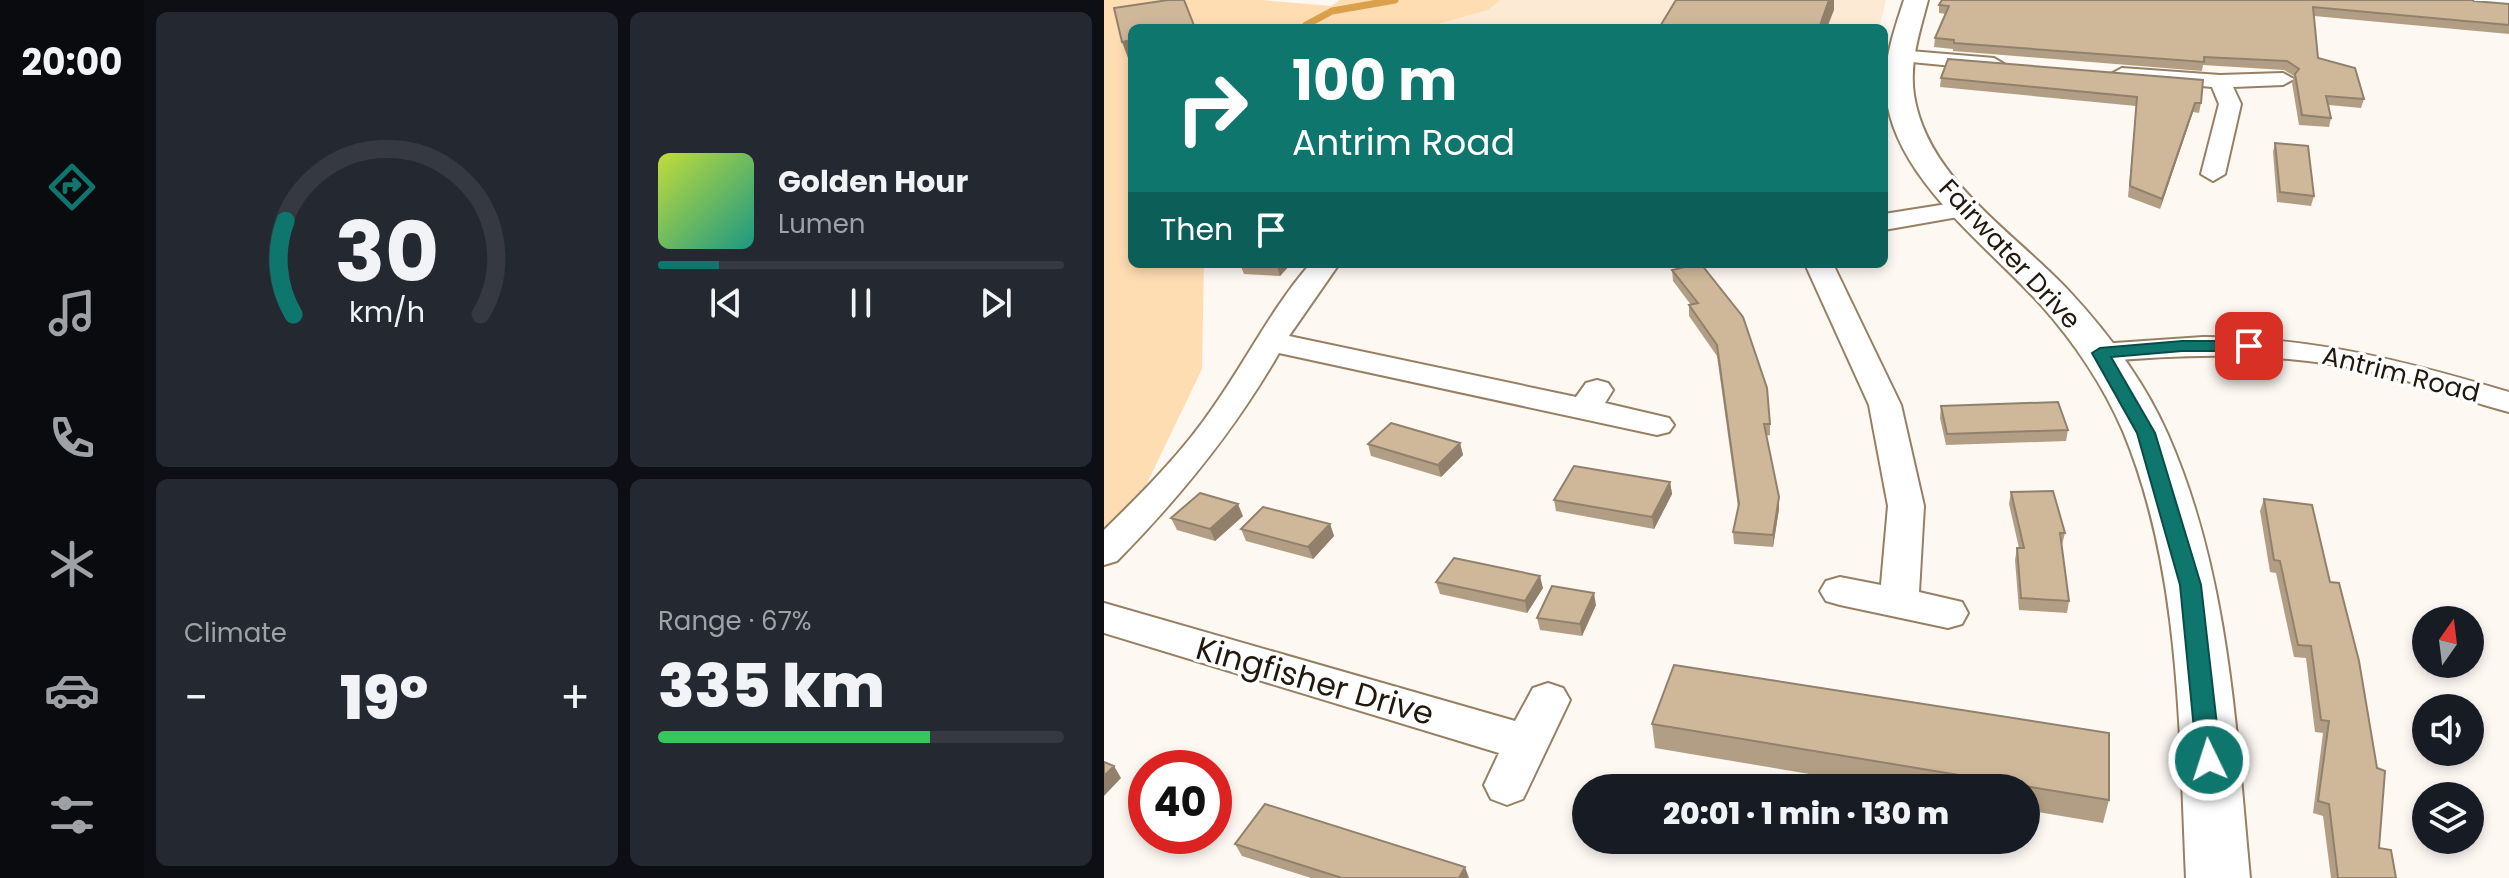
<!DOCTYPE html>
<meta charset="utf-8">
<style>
body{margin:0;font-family:Poppins,sans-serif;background:#242831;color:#f1f3f6;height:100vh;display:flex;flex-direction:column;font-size:30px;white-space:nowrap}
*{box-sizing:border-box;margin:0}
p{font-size:26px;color:#9ea1a6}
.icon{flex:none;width:44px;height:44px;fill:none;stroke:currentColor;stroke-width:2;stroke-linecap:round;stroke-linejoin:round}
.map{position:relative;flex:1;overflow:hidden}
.side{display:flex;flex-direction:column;gap:12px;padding:12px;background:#0d0f14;width:960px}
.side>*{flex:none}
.top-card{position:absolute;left:24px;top:24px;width:760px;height:244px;border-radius:12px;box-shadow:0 4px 12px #0003;background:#0f766e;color:#fff;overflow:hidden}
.needle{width:52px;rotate:14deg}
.controls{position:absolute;left:1308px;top:606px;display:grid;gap:16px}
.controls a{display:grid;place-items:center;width:72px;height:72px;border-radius:50%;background:#171b24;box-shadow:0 4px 12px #0003;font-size:40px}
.speed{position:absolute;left:24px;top:750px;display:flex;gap:16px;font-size:40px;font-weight:700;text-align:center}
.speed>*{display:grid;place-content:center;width:104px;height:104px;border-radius:50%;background:#171b24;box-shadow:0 4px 12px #0003;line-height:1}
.speed .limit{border:12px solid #d22;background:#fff;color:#111}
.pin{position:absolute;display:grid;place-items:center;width:68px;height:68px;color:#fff;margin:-34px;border-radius:16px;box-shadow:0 4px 12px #0006}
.me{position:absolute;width:88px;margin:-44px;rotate:356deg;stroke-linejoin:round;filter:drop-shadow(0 0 6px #0008)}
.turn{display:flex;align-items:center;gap:28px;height:168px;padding:0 32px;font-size:36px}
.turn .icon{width:104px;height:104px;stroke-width:2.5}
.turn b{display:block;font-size:56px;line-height:68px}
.then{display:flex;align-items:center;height:76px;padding:0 32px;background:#0003;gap:16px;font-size:30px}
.big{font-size:60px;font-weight:800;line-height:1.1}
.side .card{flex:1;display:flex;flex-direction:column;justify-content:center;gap:12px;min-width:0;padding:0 28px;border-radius:12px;background:#242831}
.side .dial{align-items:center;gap:0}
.dial svg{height:208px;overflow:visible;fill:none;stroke:#363941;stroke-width:7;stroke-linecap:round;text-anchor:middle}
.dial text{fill:#f1f3f6;stroke:none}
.song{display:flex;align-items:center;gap:24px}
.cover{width:96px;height:96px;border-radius:12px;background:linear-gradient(135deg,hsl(70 70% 55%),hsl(170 70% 35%))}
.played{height:8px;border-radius:4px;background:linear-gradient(90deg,#0f766e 15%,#363941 15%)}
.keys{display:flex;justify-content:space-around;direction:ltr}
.heat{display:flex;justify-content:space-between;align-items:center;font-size:44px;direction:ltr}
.charge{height:12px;border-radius:6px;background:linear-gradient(90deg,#34c759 67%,#363941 0)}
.side .tiles{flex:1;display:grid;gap:12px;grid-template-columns:repeat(2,1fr)}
.trip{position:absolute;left:468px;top:774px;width:468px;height:80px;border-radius:40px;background:#171b24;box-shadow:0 4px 12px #0003;font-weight:800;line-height:80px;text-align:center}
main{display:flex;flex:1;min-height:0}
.tab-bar{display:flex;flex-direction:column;width:144px;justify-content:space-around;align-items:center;background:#090b0e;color:#9ea1a6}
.tab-bar .icon{width:56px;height:56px}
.tab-bar .active{color:#0f766e}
.tab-bar b{font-size:36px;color:#f1f3f6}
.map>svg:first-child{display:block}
</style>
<main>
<nav class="tab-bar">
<b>20:00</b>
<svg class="icon active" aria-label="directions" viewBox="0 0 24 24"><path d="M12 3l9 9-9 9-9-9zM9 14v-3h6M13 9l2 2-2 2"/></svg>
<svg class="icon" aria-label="music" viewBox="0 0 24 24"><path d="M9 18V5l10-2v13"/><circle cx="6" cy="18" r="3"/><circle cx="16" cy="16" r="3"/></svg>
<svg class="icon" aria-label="phone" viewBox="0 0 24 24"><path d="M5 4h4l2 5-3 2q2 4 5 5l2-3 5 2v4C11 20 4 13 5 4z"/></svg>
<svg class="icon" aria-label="climate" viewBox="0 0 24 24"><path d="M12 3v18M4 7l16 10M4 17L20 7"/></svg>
<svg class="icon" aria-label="car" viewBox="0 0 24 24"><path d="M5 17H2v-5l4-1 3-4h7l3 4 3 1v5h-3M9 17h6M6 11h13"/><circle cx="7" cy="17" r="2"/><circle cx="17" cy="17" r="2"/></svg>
<svg class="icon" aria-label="filters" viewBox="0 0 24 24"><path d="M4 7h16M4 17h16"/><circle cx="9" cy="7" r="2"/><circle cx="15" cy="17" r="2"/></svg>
</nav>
<section class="side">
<div class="tiles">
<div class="card dial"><svg viewBox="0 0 100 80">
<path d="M14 69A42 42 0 1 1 86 69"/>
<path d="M14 69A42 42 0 0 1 11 33" stroke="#0f766e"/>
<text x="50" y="56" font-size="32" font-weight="700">30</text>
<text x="50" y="72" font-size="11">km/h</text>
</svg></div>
<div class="card">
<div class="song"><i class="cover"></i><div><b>Golden Hour</b><p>Lumen</p></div></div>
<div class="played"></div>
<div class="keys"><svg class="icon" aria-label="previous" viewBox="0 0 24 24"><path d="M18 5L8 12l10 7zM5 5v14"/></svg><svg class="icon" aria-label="pause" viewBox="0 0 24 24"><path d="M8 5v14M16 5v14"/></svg><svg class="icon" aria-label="next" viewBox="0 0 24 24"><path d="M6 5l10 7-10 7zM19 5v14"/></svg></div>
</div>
<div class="card"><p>Climate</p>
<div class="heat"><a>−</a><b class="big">19°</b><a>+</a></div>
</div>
<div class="card"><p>Range · 67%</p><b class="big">335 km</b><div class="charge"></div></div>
</div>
</section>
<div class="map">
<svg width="1405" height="878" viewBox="0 0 1405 878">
<rect width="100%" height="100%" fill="#fdf8f2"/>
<path fill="#fcead4" d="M 397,0 L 782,0 L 775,28 L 320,28 L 384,10 Z"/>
<path fill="#ffddb3" d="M 0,0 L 158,0 L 227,6 L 236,0 L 397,0 L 384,10 L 320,28 L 28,28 L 28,264 L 100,264 L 98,369 L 34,502 L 0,530 Z"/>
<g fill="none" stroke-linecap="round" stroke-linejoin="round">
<path stroke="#dba04c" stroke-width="7" d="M 202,25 L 228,11 L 291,0"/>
<g stroke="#968064" stroke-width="4">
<path id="street" d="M 794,50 L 890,58 L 900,64 L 890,70 L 787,60 L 784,56 Z
M 1018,68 L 1116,75 L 1179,73 L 1190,79 L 1179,85 L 1129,87 L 1137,104 L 1121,174 L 1109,181 L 1097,174 L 1115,104 L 1108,87 L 1011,78 L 1007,74 Z
M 862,201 L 875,209 L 871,214 L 780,230 L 780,214 Z
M 206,264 L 235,264 L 185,336 L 472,397 L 482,383 L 493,380 L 504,383 L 509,390 L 501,403 L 565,418 L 570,425 L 565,432 L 553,435 L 175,353 C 130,431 76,497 13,561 L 0,565 L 0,530 C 40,491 79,452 110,406 C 143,359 168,308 206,264 Z
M 701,264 L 729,264 L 797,405 L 820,506 L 815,592 L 858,602 L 864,613 L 858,624 L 844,628 L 736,605 L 722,601 L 716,591 L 722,581 L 736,577 L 777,585 L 784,506 L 765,405 Z
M 1099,337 C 1209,337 1300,361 1405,392 L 1405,412 C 1359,400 1316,383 1270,372 C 1179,352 1088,353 996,362 L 985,360 L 981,353 L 985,346 L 996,344 Z
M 0,603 L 411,721 L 429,688 L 444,683 L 459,688 L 466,700 L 419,799 L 403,805 L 387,799 L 380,785 L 395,753 L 0,633 Z"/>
</g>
<g stroke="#968064" stroke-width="4">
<path id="secondary" d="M 800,0 L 824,0 C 816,31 805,62 810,95 C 823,179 911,233 965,291 C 1004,333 1041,382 1064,435 C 1125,574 1132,728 1146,878 L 1082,878 C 1075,729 1077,571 1019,431 C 999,385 970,342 937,305 C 884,246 790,178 782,94 C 779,61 790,31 800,0 Z
M 1357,0 L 1405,0 L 1405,9 L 1369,7 Z"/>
</g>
<use href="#street" fill="#fff" fill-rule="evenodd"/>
<use href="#secondary" fill="#fff" fill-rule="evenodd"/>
</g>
<path fill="#b29e84" d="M 1370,1 L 1405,4 L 1405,34 L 1210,16 L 1214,58 L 1260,99 L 1257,108 L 1225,105 L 1227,118 L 1225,127 L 1195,125 L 1188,83 L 1190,76 L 1180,70 L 1099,65 L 1098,71 L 849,51 L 849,49 L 830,47 L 831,38 L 842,14 L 835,13 L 835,5 Z
M 837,78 L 1097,103 L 1095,113 L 1089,112 L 1056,209 L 1024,197 L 1032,106 L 836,87 Z
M 1171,143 L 1210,196 L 1207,206 L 1173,202 L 1169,152 Z
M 136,264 L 187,264 L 176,276 L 140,274 Z
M 593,264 L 666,424 L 666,435 L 662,436 L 675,497 L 675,509 L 669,547 L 630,544 L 629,532 L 634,507 L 613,356 L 585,316 L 585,305 L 587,305 L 569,281 L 568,270 Z
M 837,406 L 964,430 L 962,441 L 842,445 L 836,418 Z
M 356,443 L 359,455 L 337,477 L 267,456 L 264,444 Z
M 566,482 L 568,494 L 550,529 L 452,511 L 450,500 Z
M 907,492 L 961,533 L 958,545 L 965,601 L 963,613 L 915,610 L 911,560 L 913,548 L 915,548 L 905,504 Z
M 1160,499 L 1275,848 L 1292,878 L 1227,878 L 1219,816 L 1209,813 L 1219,733 L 1211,732 L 1202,658 L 1190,657 L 1172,573 L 1166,572 L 1156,511 Z
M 139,516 L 111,541 L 73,530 L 67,518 Z
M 226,524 L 230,536 L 209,559 L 142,541 L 137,529 Z
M 332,582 L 439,588 L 423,613 L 336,594 Z
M 492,605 L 478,636 L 436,630 L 433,618 Z
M 548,724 L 1005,800 L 999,823 L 922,810 L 922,788 L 789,788 L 551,748 Z
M 131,844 L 365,878 L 207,878 L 138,856 Z"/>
<path fill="#91816c" d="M 725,0 L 730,0 L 730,10 L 723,28 L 715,28 Z
M 28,40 L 28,66 L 27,66 L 18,42 Z
M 1091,103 L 1089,112 L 1056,209 L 1058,199 Z
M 172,264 L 187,264 L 176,276 Z
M 356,443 L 359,455 L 337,477 L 334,465 Z
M 566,482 L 568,494 L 550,529 L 548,517 Z
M 675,497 L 675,509 L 669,547 L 669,535 Z
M 134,504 L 139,516 L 111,541 L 106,529 Z
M 226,524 L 230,536 L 209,559 L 204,547 Z
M 436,576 L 439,588 L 423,613 L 421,601 Z
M 490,593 L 492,605 L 478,636 L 476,624 Z
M 10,766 L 17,778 L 0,796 L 0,776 Z
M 361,867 L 365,878 L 355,878 Z"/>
<path fill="#cfb89a" stroke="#91816c" stroke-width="2" d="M 64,0 L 80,0 L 91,28 L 28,28 L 28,40 L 18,42 L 10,8 Z
M 572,0 L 725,0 L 715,28 L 555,28 Z
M 838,0 L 1368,0 L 1370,1 L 1405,4 L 1405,25 L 1209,7 L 1214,58 L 1251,68 L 1260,99 L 1222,96 L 1227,118 L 1198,115 L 1191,74 L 1195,69 L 1183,61 L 1100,57 L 1100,62 L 850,43 L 850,40 L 831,38 L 845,6 L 835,5 Z
M 844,59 L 1099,80 L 1097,103 L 1091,103 L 1058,199 L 1026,186 L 1033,97 L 837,78 Z
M 1171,143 L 1204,146 L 1210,196 L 1176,192 Z
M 593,264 L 597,264 L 639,317 L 663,388 L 666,424 L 660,424 L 675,497 L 669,535 L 629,532 L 635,504 L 613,345 L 585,305 L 594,303 L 568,270 Z
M 954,402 L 964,430 L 843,434 L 837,406 Z
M 287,423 L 356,443 L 334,465 L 264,444 Z
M 470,466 L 566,482 L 548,517 L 450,500 Z
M 949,491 L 961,533 L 956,533 L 965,601 L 917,598 L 913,548 L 920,548 L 907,492 Z
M 96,493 L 134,504 L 106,529 L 67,518 Z
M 1160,499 L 1208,505 L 1226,582 L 1235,583 L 1255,661 L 1273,768 L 1281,771 L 1275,848 L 1287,850 L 1292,878 L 1234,878 L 1225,804 L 1214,801 L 1225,721 L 1217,720 L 1207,646 L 1194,645 L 1176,561 L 1170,560 Z
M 159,507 L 226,524 L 204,547 L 137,529 Z
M 350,558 L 436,576 L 421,601 L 332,582 Z
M 448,586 L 490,593 L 476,624 L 433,618 Z
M 570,665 L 1005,733 L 1005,800 L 548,724 Z
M 0,762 L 10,766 L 0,776 Z
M 161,804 L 361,867 L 355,878 L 238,878 L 131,844 Z"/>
<path fill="#0f766e" stroke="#0a4d48" stroke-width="2" d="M 1078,341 L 1145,341 L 1153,346 L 1145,351 L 1078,351 L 1007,357 L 1051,433 L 1097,585 L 1117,760 L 1113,768 L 1105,771 L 1096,768 L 1093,760 L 1076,585 L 1033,433 L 988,353 L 996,348 Z"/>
<g text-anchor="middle" stroke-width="7" stroke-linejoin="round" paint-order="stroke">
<g font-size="26" fill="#21190e" stroke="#fff">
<text transform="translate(906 254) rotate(47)" y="9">Fairwater Drive</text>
<text transform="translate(1297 374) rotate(14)" y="9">Antrim Road</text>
</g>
<g font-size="32" fill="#21190e" stroke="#fff">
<text transform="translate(211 681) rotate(16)" y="11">Kingfisher Drive</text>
</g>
</g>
</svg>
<div class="controls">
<a><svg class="needle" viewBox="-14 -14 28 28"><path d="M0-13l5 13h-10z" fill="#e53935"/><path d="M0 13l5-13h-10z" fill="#9ea1a6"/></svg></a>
<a><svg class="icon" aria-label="sound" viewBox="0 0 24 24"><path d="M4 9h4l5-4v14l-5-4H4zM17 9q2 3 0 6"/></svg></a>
<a><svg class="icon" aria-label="layers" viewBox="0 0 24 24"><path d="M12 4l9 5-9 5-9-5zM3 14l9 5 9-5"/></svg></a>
</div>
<div class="speed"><div class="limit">40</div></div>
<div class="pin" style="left:1145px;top:346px;background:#d93025"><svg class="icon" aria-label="arrive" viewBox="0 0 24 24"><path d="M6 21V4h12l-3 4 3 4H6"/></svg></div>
<svg class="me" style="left:1105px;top:760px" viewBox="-20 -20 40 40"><circle r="17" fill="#0f766e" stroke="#fff" stroke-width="3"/><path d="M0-11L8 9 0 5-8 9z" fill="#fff"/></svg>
<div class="trip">20:01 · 1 min · 130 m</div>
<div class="top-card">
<div class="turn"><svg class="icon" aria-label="right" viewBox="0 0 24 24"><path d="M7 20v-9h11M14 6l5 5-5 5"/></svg><div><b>100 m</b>Antrim Road</div></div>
<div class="then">Then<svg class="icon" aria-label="arrive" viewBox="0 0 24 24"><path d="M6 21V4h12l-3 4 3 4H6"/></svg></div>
</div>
</div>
</main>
